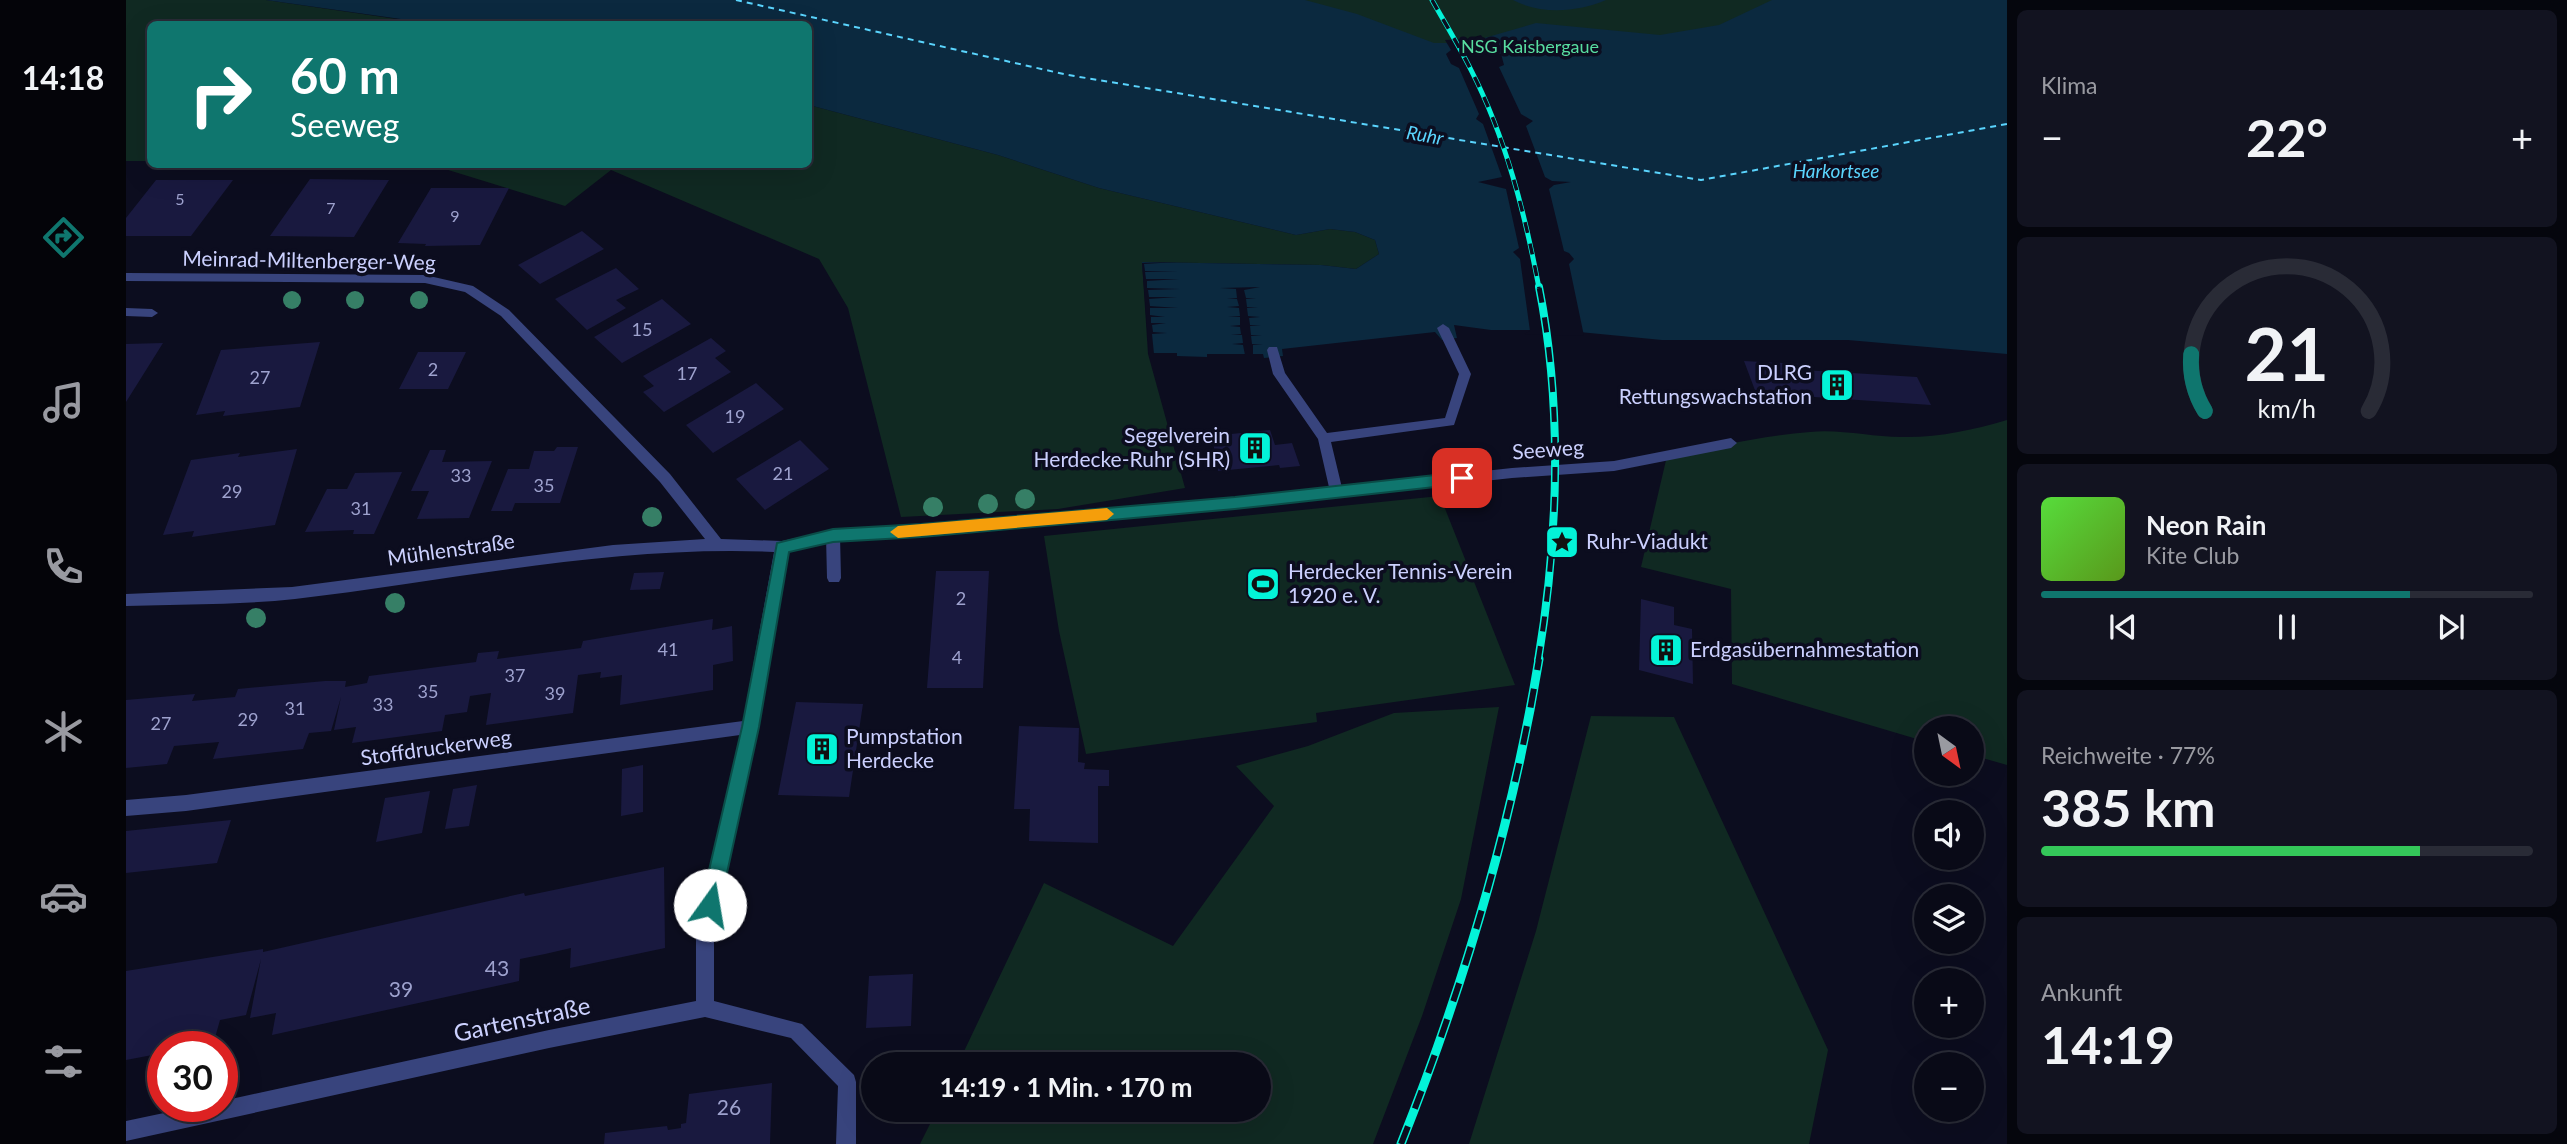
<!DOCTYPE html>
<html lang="de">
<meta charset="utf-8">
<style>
body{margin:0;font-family:Lato,sans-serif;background:#121320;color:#f1f3f6;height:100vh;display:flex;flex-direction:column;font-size:26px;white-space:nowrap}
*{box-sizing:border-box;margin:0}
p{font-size:23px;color:#999aa1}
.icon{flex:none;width:38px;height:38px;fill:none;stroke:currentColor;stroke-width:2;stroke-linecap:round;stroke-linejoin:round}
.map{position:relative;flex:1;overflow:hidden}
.drawer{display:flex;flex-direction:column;gap:10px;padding:10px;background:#05060d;width:560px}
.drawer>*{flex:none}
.hud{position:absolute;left:21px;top:21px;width:665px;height:147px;border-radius:10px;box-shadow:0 7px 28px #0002,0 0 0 2px #292b36;background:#0f766e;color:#fff;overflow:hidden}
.needle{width:46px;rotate:147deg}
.controls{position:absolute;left:1788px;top:716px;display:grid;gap:14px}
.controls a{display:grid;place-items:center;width:70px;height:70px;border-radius:50%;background:#090a17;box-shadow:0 7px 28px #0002,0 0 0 2px #292b36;font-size:35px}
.speed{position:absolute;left:21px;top:1031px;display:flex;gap:14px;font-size:35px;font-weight:700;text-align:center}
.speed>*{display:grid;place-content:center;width:91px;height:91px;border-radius:50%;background:#090a17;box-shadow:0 7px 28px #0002,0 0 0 2px #292b36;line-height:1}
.speed .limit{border:10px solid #d22;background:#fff;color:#111}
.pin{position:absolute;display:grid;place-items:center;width:60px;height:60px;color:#fff;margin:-30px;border-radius:14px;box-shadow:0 4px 10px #0006}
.me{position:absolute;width:77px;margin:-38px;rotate:13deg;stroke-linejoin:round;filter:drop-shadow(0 0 5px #0008)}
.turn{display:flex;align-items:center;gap:24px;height:147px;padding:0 28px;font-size:32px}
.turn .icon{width:91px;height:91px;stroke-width:2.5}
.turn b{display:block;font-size:49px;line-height:60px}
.big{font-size:52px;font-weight:700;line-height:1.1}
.drawer .card{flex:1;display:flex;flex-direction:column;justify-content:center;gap:10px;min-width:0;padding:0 24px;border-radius:10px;background:#121320}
.drawer .dial{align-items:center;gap:0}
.dial svg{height:182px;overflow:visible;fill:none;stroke:#292b36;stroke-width:7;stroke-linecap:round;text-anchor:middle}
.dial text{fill:#f1f3f6;stroke:none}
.song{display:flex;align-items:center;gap:21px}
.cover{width:84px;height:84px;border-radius:10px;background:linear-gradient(135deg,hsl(110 70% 55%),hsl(90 70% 35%))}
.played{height:7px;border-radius:4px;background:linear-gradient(90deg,#0f766e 75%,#292b36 75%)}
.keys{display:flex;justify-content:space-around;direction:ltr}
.heat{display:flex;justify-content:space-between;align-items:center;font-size:38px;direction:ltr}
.charge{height:10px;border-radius:5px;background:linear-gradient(90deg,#34c759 77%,#292b36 0)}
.trip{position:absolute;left:735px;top:1052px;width:410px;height:70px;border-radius:35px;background:#090a17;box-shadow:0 7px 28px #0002,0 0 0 2px #292b36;font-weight:700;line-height:70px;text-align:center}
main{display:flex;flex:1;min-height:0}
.dock{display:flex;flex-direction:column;width:126px;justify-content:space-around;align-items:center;background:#040409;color:#999aa1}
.dock .icon{width:49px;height:49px}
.dock .current{color:#0f766e}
.dock b{font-size:32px;color:#f1f3f6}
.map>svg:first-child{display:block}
</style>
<main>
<nav class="dock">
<b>14:18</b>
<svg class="icon current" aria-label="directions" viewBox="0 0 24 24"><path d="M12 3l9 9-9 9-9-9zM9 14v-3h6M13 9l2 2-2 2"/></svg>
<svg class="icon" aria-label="music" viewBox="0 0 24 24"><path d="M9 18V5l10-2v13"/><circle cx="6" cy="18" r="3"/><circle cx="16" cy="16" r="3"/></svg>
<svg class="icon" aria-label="phone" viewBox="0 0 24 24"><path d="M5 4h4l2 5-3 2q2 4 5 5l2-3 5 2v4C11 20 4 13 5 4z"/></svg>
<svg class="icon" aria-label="climate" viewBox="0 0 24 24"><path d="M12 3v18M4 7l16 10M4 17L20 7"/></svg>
<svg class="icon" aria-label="car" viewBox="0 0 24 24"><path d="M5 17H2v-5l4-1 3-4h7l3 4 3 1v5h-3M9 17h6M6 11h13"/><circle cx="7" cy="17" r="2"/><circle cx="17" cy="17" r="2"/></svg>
<svg class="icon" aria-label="filters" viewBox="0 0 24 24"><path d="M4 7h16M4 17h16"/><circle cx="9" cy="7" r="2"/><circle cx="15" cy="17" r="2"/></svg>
</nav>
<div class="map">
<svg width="1881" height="1144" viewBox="0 0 1881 1144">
<rect width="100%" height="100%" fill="#0c0d1f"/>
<path fill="#102922" d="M 0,0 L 140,0 L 305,24 L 24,24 L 24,161 L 0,161 Z
M 972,0 L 1881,0 L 1881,2 L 1507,88 Z
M 683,105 L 872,155 L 973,188 L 1170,235 L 1204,229 L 1229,232 L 1249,240 L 1253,254 L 1230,269 L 1195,265 L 1016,262 L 1022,354 L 1059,488 L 932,509 L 775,517 L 722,308 L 693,259 L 485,170 L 439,206 L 306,165 L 682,164 Z
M 1881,420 L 1881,765 L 1846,755 L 1846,728 L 1801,728 L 1801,742 L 1606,684 L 1605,589 L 1515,567 L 1541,456 C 1588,447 1636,436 1684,432 C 1715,429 1745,437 1775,437 C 1811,438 1847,430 1881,420 Z
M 1314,496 L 1389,685 L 1190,713 L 1191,722 L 960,754 L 933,631 L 918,536 Z
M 1373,707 L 1335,899 L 1296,1016 L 1247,1144 L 794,1144 L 811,1110 L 1132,1110 L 1132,1064 L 832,1064 L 918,883 L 1047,946 L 1148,806 L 1110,766 L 1182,746 L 1268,713 Z
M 1465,716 L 1548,717 L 1702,1050 L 1683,1144 L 1343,1144 L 1410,931 Z"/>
<path fill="#0b293f" d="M 140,0 L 1179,0 L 1231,14 L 1308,43 L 1341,43 L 1410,23 L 1534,35 L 1593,25 L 1646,0 L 1881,0 L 1881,354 L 1722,340 L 1536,340 L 1433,330 L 1365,330 L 1328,325 L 1331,338 L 1316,340 L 1309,332 L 1156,349 L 1157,356 L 1138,358 L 1137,354 L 1081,354 L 1081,357 L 1051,356 L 1051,353 L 1025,353 L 1016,262 L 1195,265 L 1230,269 L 1253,254 L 1249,240 L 1229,232 L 1204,229 L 1170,235 L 973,188 L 872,155 L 683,105 L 682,24 L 310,24 Z
M 1387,0 L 1480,0 C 1453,12 1414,15 1387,0 Z"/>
<path fill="#0c0d1f" d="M 1355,35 L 1365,51 L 1375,54 L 1378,65 L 1373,67 L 1395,114 L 1407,121 L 1400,126 L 1419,177 L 1426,181 L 1445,182 L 1428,185 L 1423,189 L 1438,251 L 1443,253 L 1448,259 L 1443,264 L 1458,336 L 1398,334 L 1404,331 L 1394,259 L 1387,252 L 1393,248 L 1380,189 L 1352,182 L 1376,177 L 1357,124 L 1350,119 L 1353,114 L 1333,68 L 1325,64 L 1320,54 L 1325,50 L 1319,40 L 1340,39 Z
M 1050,262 L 1018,264 L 1019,271 L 1052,271 L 1019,272 L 1020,279 L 1053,279 L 1021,281 L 1021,288 L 1054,289 L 1022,290 L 1023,297 L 1051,297 L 1023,299 L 1024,306 L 1052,308 L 1024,308 L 1024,315 L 1039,317 L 1025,317 L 1025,323 L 1040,323 L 1026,325 L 1027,332 L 1041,333 L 1026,334 L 1028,354 L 1023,354 L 1016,263 Z
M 1134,287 L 1118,290 L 1120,298 L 1130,299 L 1120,299 L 1121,307 L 1132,308 L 1121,308 L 1122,316 L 1134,317 L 1123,318 L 1124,325 L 1135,326 L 1124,326 L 1125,335 L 1136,335 L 1125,336 L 1126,344 L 1137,345 L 1127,345 L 1127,355 L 1119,355 L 1117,345 L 1106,344 L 1117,343 L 1116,335 L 1105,335 L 1115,334 L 1114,327 L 1104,326 L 1114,325 L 1114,317 L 1102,316 L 1114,316 L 1113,308 L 1101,307 L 1113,306 L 1111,299 L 1101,298 L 1111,298 L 1110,289 L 1094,288 Z"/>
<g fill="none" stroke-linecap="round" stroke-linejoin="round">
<path stroke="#5ad4fd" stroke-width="2" stroke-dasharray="6 5" stroke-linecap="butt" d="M 610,0 L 942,75 L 1575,180 L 1881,124"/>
</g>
<path fill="#19193f" d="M 184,179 L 263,180 L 228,237 L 144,236 Z
M 30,180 L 107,180 L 65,236 L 0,236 L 0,218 Z
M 305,188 L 383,188 L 354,245 L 299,246 L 300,244 L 272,243 Z
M 456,231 L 478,249 L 414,284 L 392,265 Z
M 490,268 L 513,289 L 490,300 L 500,308 L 461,330 L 429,299 Z
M 536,299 L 565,324 L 496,363 L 468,337 Z
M 585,338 L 600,351 L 589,358 L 605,372 L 538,412 L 517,392 L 528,386 L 517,376 Z
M 194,342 L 174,407 L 97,416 L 99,411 L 70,415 L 95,350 Z
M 37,343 L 0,402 L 0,344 Z
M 292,352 L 340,352 L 322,389 L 273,389 Z
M 1618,361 L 1675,364 L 1677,370 L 1791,377 L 1805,405 L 1630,393 Z
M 630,383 L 658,409 L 587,453 L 560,425 Z
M 1144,430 L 1149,445 L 1166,443 L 1174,466 L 1154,468 L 1153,465 L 1092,471 L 1086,436 Z
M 674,440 L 703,469 L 639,510 L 610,479 Z
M 431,447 L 452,447 L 434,503 L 389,503 L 386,511 L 365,511 L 382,469 L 403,469 L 408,451 L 428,451 Z
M 171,449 L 149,525 L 66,537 L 68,531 L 37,535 L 65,460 L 114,453 L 112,457 Z
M 304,450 L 320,450 L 316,462 L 366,461 L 343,518 L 291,519 L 303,491 L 285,491 Z
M 276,472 L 248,534 L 227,534 L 228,530 L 179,532 L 201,489 L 221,489 L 229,473 Z
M 810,571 L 863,571 L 857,688 L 801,688 Z
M 538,572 L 534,589 L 504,590 L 508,573 Z
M 1515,599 L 1548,607 L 1548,625 L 1566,629 L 1567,684 L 1513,670 Z
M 587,619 L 586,630 L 606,626 L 607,661 L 587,665 L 587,690 L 494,705 L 496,675 L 474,678 L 475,672 L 452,675 L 447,713 L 360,725 L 365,693 L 344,696 L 341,712 L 319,715 L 316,731 L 226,743 L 230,727 L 208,730 L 215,697 L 205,731 L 183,733 L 177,749 L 87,759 L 93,742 L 48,746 L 41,764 L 0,768 L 0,700 L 69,694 L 66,701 L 87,699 L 109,697 L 112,689 L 199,681 L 220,681 L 219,687 L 241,683 L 243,676 L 350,662 L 352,653 L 373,651 L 371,659 L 455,648 L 457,641 Z
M 670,702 L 737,704 L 723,797 L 652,795 Z
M 893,726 L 953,728 L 952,762 L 959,763 L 958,769 L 983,770 L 983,786 L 972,786 L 972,843 L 903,841 L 904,809 L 888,809 Z
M 517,765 L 517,812 L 495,816 L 496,769 Z
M 351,785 L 343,826 L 319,829 L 327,789 Z
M 304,791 L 296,833 L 250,842 L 259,798 Z
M 105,820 L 91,863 L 0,873 L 0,831 Z
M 538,867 L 539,948 L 444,968 L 445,948 L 419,954 L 394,959 L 393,981 L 146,1035 L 150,1013 L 124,1018 L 135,959 L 120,1015 L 94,1020 L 87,1045 L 37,1046 L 37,1053 L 0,1060 L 0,971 L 137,949 L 137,952 L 398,893 L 399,896 Z
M 787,974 L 785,1026 L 740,1028 L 743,976 Z
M 646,1083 L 644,1144 L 478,1144 L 479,1133 L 541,1126 L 542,1130 L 555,1128 L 555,1124 L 560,1123 L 563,1094 Z"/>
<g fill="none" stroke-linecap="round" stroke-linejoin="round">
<path fill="#38447d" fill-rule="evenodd" d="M 0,308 L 26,309 L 32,313 L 26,317 L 0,316 Z
M 1317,324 L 1323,328 L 1345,374 L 1328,425 L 1205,442 L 1217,492 L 1215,496 L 1205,496 L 1192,439 L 1147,374 L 1141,350 L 1143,347 L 1151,347 L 1159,373 L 1201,433 L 1319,418 L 1333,374 L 1311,328 Z
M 707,530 L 712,532 L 714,536 L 715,578 L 713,582 L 703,582 L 701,578 L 700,536 L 702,532 Z"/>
<path fill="#38447d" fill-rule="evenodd" d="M 0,273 L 299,275 L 347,286 L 383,310 L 544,474 L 595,539 L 656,541 L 707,530 L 795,526 L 1109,498 L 1386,468 L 1488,461 L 1605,438 L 1611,443 L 1605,448 L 1488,471 L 1386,478 L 1109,508 L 795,536 L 707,542 L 662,551 L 632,727 L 588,930 L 588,1001 L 676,1024 L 728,1075 L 730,1082 L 730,1144 L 710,1144 L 712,1086 L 665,1038 L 579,1017 L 423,1048 L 0,1141 L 0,1121 L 71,1106 L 96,1106 L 96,1101 L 423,1030 L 570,1001 L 570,930 L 614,735 L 60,811 L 0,816 L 0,800 L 60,795 L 617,721 L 648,552 C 488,545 328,580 169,599 C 114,605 56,604 0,606 L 0,594 L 166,587 L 487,545 L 579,539 L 534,482 L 375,316 L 339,292 L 299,283 L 0,281 Z"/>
<g stroke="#03f3d8" stroke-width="5">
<path id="rail-far2" d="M 1306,0 C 1319,23 1333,46 1345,70 C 1380,138 1399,214 1413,288"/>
</g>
<g stroke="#03f3d8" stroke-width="8">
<path id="rail-far1" d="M 1412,661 C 1432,540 1437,408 1413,287"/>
</g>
<g stroke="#03f3d8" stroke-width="9">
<path id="rail" d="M 1275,1144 C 1337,988 1386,825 1413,659"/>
</g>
<use href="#rail-far2" stroke="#0c0d1f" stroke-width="3.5" stroke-dasharray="11" stroke-linecap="butt"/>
<use href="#rail-far1" stroke="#0c0d1f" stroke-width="5" stroke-dasharray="15" stroke-linecap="butt"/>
<use href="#rail" stroke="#0c0d1f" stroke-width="6" stroke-dasharray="19" stroke-linecap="butt"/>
</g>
<g fill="#367f66">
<circle cx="166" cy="300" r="9"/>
<circle cx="229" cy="300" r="9"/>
<circle cx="293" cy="300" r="9"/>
<circle cx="899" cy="499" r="10"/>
<circle cx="862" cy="504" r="10"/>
<circle cx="807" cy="507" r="10"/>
<circle cx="526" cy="517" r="10"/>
<circle cx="269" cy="603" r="10"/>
<circle cx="130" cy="618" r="10"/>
</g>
<path fill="#0f766e" stroke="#0a4d48" stroke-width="2" d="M 1336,472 L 1343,478 L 1336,484 L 1109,509 L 795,537 L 707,542 L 663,552 L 633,727 L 594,905 L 591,912 L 584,914 L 577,912 L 575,905 L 616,727 L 651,543 L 707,529 L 795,524 L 1109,497 Z"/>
<path fill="#f59e0b" d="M 981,508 L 988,514 L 981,520 L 772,538 L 764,532 L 772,526 Z"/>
<defs>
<g id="building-square" transform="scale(1.75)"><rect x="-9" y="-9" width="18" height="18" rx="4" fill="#03f3d8" stroke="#0c0d1f"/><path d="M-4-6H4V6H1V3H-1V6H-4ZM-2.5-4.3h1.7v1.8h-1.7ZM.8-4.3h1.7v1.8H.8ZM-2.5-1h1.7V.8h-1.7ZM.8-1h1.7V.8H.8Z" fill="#111"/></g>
<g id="sight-square" transform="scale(1.75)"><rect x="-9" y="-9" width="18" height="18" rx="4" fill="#03f3d8" stroke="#0c0d1f"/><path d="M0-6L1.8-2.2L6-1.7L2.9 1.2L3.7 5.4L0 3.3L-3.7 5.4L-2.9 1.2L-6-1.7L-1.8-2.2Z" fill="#111"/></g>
<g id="stadium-square" transform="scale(1.75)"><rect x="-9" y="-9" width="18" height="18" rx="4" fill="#03f3d8" stroke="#0c0d1f"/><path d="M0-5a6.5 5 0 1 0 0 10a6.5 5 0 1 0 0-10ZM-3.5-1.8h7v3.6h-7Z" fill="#111"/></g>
</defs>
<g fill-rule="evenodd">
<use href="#building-square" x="1711" y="385"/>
<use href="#building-square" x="1129" y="448"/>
<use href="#sight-square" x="1436" y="542"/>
<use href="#stadium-square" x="1137" y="584"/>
<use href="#building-square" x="1540" y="650"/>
<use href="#building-square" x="696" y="749"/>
</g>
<g text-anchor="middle" stroke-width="7" stroke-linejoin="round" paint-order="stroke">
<g font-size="16" fill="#9ea2ce">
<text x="54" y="205">5</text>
<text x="205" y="214">7</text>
<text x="329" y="222">9</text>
</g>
<g font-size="18" fill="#58dda0" stroke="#0c0d1f">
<text x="1404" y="53">NSG Kaisbergaue</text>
</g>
<g font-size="18" fill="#9ea2ce">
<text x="516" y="336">15</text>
<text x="307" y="376">2</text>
<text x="561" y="380">17</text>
<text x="134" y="384">27</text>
<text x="609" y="423">19</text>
<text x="657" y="480">21</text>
<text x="335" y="482">33</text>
<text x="418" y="492">35</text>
<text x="106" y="498">29</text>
<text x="235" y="515">31</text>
<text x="835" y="605">2</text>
<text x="542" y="656">41</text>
<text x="831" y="664">4</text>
<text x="389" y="682">37</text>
<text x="302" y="698">35</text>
<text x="429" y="700">39</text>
<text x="257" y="711">33</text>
<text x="169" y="715">31</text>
<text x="122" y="726">29</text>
<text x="35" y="730">27</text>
</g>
<g font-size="19" font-style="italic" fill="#5ad4fd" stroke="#0c0d1f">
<text transform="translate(1299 135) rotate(10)" y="7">Ruhr</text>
<text x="1710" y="178">Harkortsee</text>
</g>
<g font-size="21" fill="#cbd0fe" stroke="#0c0d1f">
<text transform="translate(183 261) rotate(1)" y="7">Meinrad-Miltenberger-Weg</text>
<text transform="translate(1422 450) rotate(-4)" y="7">Seeweg</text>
<text transform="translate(325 550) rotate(-8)" y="7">Mühlenstraße</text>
<text transform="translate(310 748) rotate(-8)" y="7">Stoffdruckerweg</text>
</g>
<g font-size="21" fill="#cbd0fe" stroke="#0c0d1f" text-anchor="start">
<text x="1686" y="380" text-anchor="end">DLRG<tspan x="1686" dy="24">Rettungswachstation</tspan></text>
<text x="1104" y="443" text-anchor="end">Segelverein<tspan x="1104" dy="24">Herdecke-Ruhr (SHR)</tspan></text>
<text x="1460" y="549">Ruhr-Viadukt</text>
<text x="1162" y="579">Herdecker Tennis-Verein<tspan x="1162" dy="24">1920 e. V.</tspan></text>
<text x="1564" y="657">Erdgasübernahmestation</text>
<text x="720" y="744">Pumpstation<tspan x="720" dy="24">Herdecke</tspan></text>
</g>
<g font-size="21" fill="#9ea2ce">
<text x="371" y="976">43</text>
<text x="275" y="997">39</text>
<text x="603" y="1115">26</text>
</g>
<g font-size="24" fill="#cbd0fe" stroke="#0c0d1f">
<text transform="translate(396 1020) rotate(-12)" y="8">Gartenstraße</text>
</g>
</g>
</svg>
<div class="controls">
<a><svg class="needle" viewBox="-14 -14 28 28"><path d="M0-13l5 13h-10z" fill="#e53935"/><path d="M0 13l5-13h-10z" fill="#999aa1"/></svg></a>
<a><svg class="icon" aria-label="sound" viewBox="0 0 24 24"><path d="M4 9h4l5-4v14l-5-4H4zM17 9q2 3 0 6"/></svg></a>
<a><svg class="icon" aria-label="layers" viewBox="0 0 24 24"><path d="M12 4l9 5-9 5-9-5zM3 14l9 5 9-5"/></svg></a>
<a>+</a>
<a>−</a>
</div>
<div class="speed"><div class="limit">30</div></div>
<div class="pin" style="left:1336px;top:478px;background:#d93025"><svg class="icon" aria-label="arrive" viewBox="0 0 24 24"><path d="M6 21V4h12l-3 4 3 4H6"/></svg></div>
<svg class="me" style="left:584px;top:905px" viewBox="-20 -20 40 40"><circle r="19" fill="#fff"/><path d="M0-13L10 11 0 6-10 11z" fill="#0f766e"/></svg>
<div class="trip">14:19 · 1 Min. · 170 m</div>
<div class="hud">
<div class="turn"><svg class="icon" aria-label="right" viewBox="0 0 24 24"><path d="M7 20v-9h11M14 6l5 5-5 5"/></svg><div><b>60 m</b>Seeweg</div></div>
</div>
</div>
<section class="drawer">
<div class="card"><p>Klima</p>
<div class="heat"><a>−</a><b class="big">22°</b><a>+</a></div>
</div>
<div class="card dial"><svg viewBox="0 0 100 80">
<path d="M14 69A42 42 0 1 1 86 69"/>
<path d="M14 69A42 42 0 0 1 8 44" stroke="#0f766e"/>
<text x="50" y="56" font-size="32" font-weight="700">21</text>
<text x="50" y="72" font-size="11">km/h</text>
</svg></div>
<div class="card">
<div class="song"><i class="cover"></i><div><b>Neon Rain</b><p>Kite Club</p></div></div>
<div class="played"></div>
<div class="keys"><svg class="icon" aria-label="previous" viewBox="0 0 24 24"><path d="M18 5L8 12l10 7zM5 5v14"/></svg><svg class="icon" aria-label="pause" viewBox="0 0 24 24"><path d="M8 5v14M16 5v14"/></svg><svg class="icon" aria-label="next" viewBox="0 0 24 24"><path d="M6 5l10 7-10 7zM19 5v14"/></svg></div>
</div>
<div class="card"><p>Reichweite · 77%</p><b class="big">385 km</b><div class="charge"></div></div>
<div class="card"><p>Ankunft</p><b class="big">14:19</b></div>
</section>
</main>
